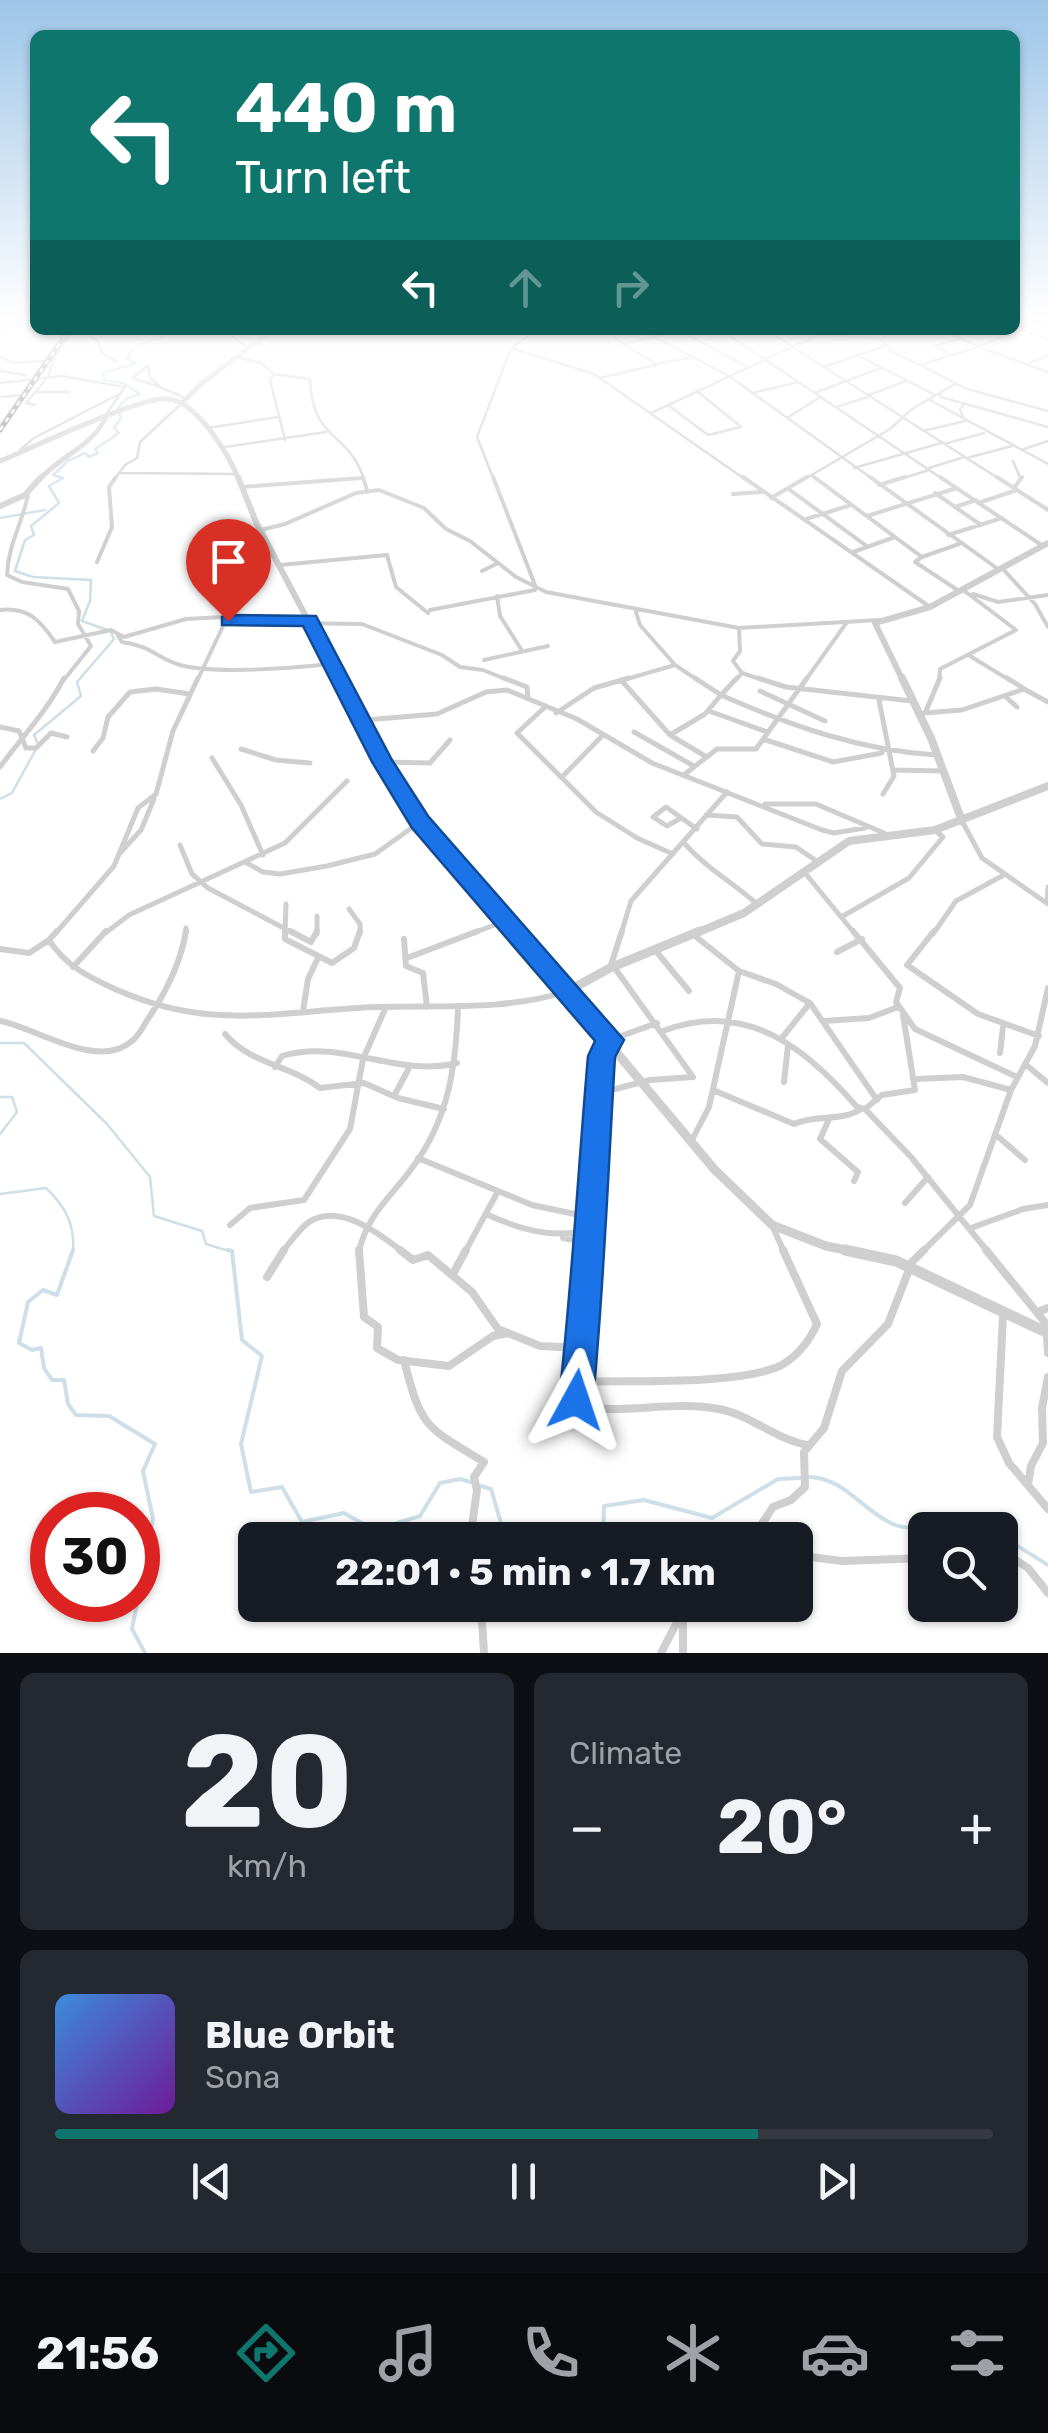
<!DOCTYPE html>
<meta charset="utf-8">
<style>
body{margin:0;font-family:Rubik,sans-serif;background:#242831;color:#f1f3f6;height:100vh;display:flex;flex-direction:column;font-size:38px;white-space:nowrap}
*{box-sizing:border-box;margin:0}
p{font-size:32px;color:#9ea1a6}
.icon{flex:none;width:55px;height:55px;fill:none;stroke:currentColor;stroke-width:2;stroke-linecap:round;stroke-linejoin:round}
.map{position:relative;height:1653px;overflow:hidden}
.details{display:flex;flex-direction:column;gap:20px;padding:20px;background:#0d0f14;flex:1}
.details>*{flex:none}
.top-card{position:absolute;left:30px;top:30px;width:990px;height:305px;border-radius:15px;box-shadow:0 2px 8px #0004;background:#0f766e;color:#fff;overflow:hidden}
.fabs{position:absolute;left:908px;top:1512px;display:grid;gap:20px}
.fabs a{display:grid;place-items:center;width:110px;height:110px;border-radius:15px;background:#171b24;box-shadow:0 2px 8px #0004;font-size:50px}
.speed{position:absolute;left:30px;top:1492px;display:flex;gap:20px;font-size:50px;font-weight:700;text-align:center}
.speed>*{display:grid;place-content:center;width:130px;height:130px;border-radius:50%;background:#171b24;box-shadow:0 2px 8px #0004;line-height:1}
.speed .limit{border:15px solid #d22;background:#fff;color:#111}
.pin{position:absolute;display:grid;place-items:center;width:85px;height:85px;color:#fff;margin:-102px -42px;border-radius:50% 50% 50% 0;rotate:-45deg;box-shadow:0 0 10px #0007}
.pin .icon{rotate:45deg}
.me{position:absolute;width:110px;margin:-55px;rotate:5deg;stroke-linejoin:round;filter:drop-shadow(0 0 8px #0008)}
.turn{display:flex;align-items:center;gap:35px;height:210px;padding:0 40px;font-size:45px}
.turn .icon{width:130px;height:130px;stroke-width:2.5}
.turn b{display:block;font-size:70px;line-height:85px}
.lanes{display:flex;align-items:center;height:95px;padding:0 40px;background:#0003;justify-content:center;gap:50px;direction:ltr}
.lanes .off{opacity:.35}
.big{font-size:75px;font-weight:700;line-height:1.1}
.details .widget{flex:1;display:flex;flex-direction:column;justify-content:center;gap:15px;min-width:0;padding:0 35px;border-radius:15px;background:#242831}
.details .dial{align-items:center;gap:0}
.dial b{font-size:130px;line-height:1}
.song{display:flex;align-items:center;gap:30px}
.cover{width:120px;height:120px;border-radius:15px;background:linear-gradient(135deg,hsl(210 70% 55%),hsl(280 70% 35%))}
.played{height:10px;border-radius:5px;background:linear-gradient(90deg,#0f766e 75%,#363941 75%)}
.keys{display:flex;justify-content:space-around;direction:ltr}
.heat{display:flex;justify-content:space-between;align-items:center;font-size:55px;direction:ltr}
.details .tiles{flex:1;display:grid;gap:20px;grid-template-columns:1fr 1fr}
.widget:last-child{grid-column:span 2}
.trip{position:absolute;left:238px;top:1522px;width:575px;height:100px;border-radius:15px;background:#171b24;box-shadow:0 2px 8px #0004;font-weight:700;line-height:100px;text-align:center}
.dock{display:flex;height:160px;justify-content:space-around;align-items:center;background:#090b0e;color:#9ea1a6}
.dock .icon{width:70px;height:70px}
.dock .on{color:#0f766e}
.dock b{font-size:45px;color:#f1f3f6}
.map>svg:first-child{display:block}
</style>
<div class="map">
<svg width="1048" height="1653" viewBox="0 0 1048 1653">
<rect width="100%" height="100%" fill="#fff"/>
<g fill="none" stroke-linecap="round" stroke-linejoin="round">
<path stroke="#cedfe8" stroke-width="2.5" d="M 152,330 L 157,330
M 0,518 L 45,510
M 37,742 L 34,735 L 81,696 L 77,682 L 114,639 L 110,631 L 82,621 L 90,601 L 91,580 L 33,577 L 15,571 L 25,540 L 34,535 L 31,526 L 59,503 L 49,486 L 63,478 L 53,475 L 68,461 L 85,453 L 89,457 L 98,453 L 95,449 L 119,433 L 114,428 L 121,418 L 118,408 L 126,399 L 140,394 L 123,383 L 105,380 L 103,373 L 136,363 L 126,358 L 131,356 L 127,355 C 139,340 154,343 168,334 L 164,330
M 0,799 L 12,793 L 36,749
M 0,1043 L 24,1043 L 107,1124 L 150,1177 L 154,1216 L 202,1231 L 206,1244 L 232,1252
M 0,1097 L 12,1097 L 17,1112 L 0,1134
M 0,1194 L 46,1188 C 66,1207 75,1225 73,1252"/>
<path stroke="#cedfe8" stroke-width="4" d="M 73,1250 L 57,1295 L 43,1290 L 28,1302 L 19,1343 L 32,1350 L 41,1348 L 44,1368 L 52,1380 L 64,1380 L 68,1404 L 76,1415 L 109,1416 L 155,1444 L 143,1471 L 153,1519 L 132,1629 L 145,1653
M 228,1250 L 232,1251 L 242,1340 L 262,1356 L 241,1444 L 251,1492 L 282,1487 L 302,1522 L 344,1513 L 374,1530 L 420,1516 L 440,1483 L 460,1479 L 474,1483
M 808,1477 C 845,1477 863,1512 895,1525 C 924,1536 955,1507 993,1530
M 481,1486 L 491,1489 L 506,1540
M 1000,1535 L 1048,1565
M 603,1540 L 604,1506 L 644,1500 L 712,1518 L 778,1479 L 800,1478"/>
<path stroke="#cfcfcf" stroke-width="2.5" d="M 1015,327 L 1048,339
M 0,329 L 35,321
M 80,330 L 98,341 L 102,353 L 116,361
M 224,330 L 248,348
M 613,330 L 616,339 L 656,364 L 693,357
M 641,330 L 729,376 L 874,480
M 721,330 L 944,480
M 766,330 L 792,346
M 797,330 L 809,337
M 897,330 L 900,336
M 943,330 L 980,347
M 681,331 L 747,367
M 955,337 L 972,330
M 623,344 L 683,330
M 791,346 L 1001,480
M 981,346 L 1039,320
M 511,348 L 594,374 L 746,480
M 949,353 L 935,346 L 959,339
M 857,355 L 935,395
M 0,356 L 12,363 L 44,361
M 237,357 L 261,363 L 274,374 L 310,379 C 312,443 350,431 364,480
M 765,359 L 819,335 L 880,338 L 891,351 L 920,365 L 978,347 L 1048,372
M 1028,364 L 1048,355
M 148,365 L 150,377 L 160,387 L 133,378 Z
M 922,366 L 967,389 L 1048,411
M 824,367 L 885,346
M 0,371 L 25,375
M 49,374 L 53,359 L 74,330
M 274,374 L 270,380 L 285,440
M 599,378 L 656,365
M 0,383 L 62,376 L 125,387 L 105,416
M 160,387 L 185,398
M 34,392 L 69,392
M 752,393 L 798,382
M 814,393 L 881,368
M 939,393 L 941,397 L 1048,427
M 869,395 L 906,381
M 0,397 L 21,395
M 928,399 L 1048,464
M 35,405 L 26,403 L 49,376
M 668,405 L 708,435 L 741,427 L 697,391
M 836,407 L 871,396
M 651,413 L 765,360
M 787,418 L 820,397
M 0,426 L 66,330
M 208,428 L 278,417
M 923,431 L 965,421 L 960,410 L 964,404
M 944,444 L 984,433
M 225,447 L 326,432
M 20,450 L 34,438 L 121,393
M 1021,450 L 1048,441
M 967,458 L 1012,446
M 1013,461 L 1021,480
M 854,468 L 941,443
M 929,468 L 964,457
M 121,473 L 237,474
M 812,476 L 817,480
M 114,480 L 125,465 L 137,458 L 140,442 L 182,403
M 339,480 L 362,478
M 494,480 L 477,437 L 511,348 L 537,330
M 803,480 L 890,429 L 912,409 L 955,384
M 897,480 L 929,470"/>
<path stroke="#cfcfcf" stroke-width="4" d="M 363,477 L 367,490
M 493,477 L 535,585
M 743,477 L 930,607
M 814,477 L 922,557 L 959,544
M 870,477 L 998,569
M 940,477 L 1043,546
M 997,477 L 1048,510
M 879,485 L 905,477
M 241,487 L 362,478
M 1014,488 L 1022,477
M 790,490 L 868,547
M 935,493 L 981,525
M 733,494 L 761,492
M 28,495 C 22,524 8,545 7,575 L 22,582 L 68,589 L 79,611 L 78,624 L 91,646 L 63,681
M 771,498 L 807,477
M 978,503 L 1017,490
M 955,507 L 976,500
M 867,516 L 957,488
M 806,519 L 851,505
M 261,530 L 285,524 L 356,493 L 379,490 L 424,508 L 446,529 L 470,541 L 516,577 L 546,592 L 739,628 L 879,620
M 948,535 L 1002,518
M 853,552 L 895,537
M 922,557 L 915,562 L 959,591
M 97,562 L 112,527 L 109,487 L 116,477
M 280,565 L 387,555 L 396,587 L 428,613
M 1003,569 L 1035,604 L 1048,627
M 482,571 L 498,563
M 973,594 L 998,602 L 1048,595
M 497,596 L 500,616 L 521,649
M 635,609 L 640,625 L 675,665
M 0,610 C 28,607 40,620 55,642 L 111,630 L 124,637 L 186,619 L 224,617
M 430,610 L 535,590
M 224,619 L 235,602 L 240,560 L 273,552
M 739,628 L 740,651 L 733,661 L 742,673
M 118,636 L 122,642 C 152,646 158,659 180,665 C 218,675 292,668 331,664
M 970,656 L 1011,681
M 484,660 L 548,646
M 197,681 L 225,622 L 362,624 L 442,655 L 460,667 L 483,670 L 510,681
M 620,681 L 675,665 L 699,681
M 735,681 L 742,673 L 766,681
M 805,681 L 847,622
M 939,681 L 940,669 L 1016,630 L 962,589"/>
<path stroke="#cfcfcf" stroke-width="5" d="M 504,678 L 527,687 L 528,699
M 737,678 L 721,695 C 791,726 859,750 936,755
M 758,678 L 786,687 L 912,701
M 1007,678 L 1023,688
M 621,680 L 670,735 L 705,756
M 760,691 L 825,721
M 1007,698 L 1017,707
M 879,700 L 894,776 L 883,794
M 545,707 L 517,733 L 596,812 L 637,838 L 673,854
M 709,711 L 767,732
M 556,713 L 594,688 L 629,678
M 924,713 L 962,710 L 1024,689 L 1048,702
M 925,713 L 940,678
M 365,720 L 437,714 L 486,692 L 507,690 L 577,719 L 652,763 L 822,830 L 834,833 L 865,828
M 0,727 L 19,731 L 26,748 L 36,748 L 51,733 L 67,737
M 634,732 L 692,765
M 670,735 L 705,714 L 721,695 L 695,678
M 763,739 L 833,762 L 882,753
M 241,749 L 276,760 L 310,763
M 93,751 L 103,738 L 108,717 L 130,692 L 156,689 L 190,694
M 212,758 L 241,805 L 263,855
M 386,762 L 430,763 L 450,740
M 0,767 C 22,737 47,711 64,678
M 893,770 L 944,771
M 685,774 L 717,749 L 756,749 L 807,678
M 562,777 L 602,736
M 765,804 L 816,804 L 884,833
M 706,815 L 737,817 L 762,844 L 796,847 L 818,862
M 681,818 L 667,826 L 653,817 L 666,807 L 697,829
M 962,821 L 982,858 L 1048,904
M 684,843 C 706,868 732,882 757,904
M 180,845 L 192,874 L 208,888 L 295,934
M 121,852 L 141,830 L 154,799
M 245,862 L 263,872 L 280,874 L 327,866 L 375,854 L 420,822
M 805,873 L 855,934
M 1047,903 L 1048,887
M 349,909 L 360,924 L 360,934
M 317,916 L 317,934
M 843,916 L 909,878 L 943,837 L 935,830
M 55,934 L 114,866 L 138,808 L 156,794 L 173,731 L 198,678
M 104,934 L 129,915 L 285,843 L 347,781
M 185,934 L 186,928
M 285,934 L 286,904
M 471,934 L 507,920
M 621,934 L 631,901 L 727,792
M 933,934 L 956,901 L 1002,876"/>
<path stroke="#cfcfcf" stroke-width="6" d="M 57,931 L 49,940 C 65,965 88,977 115,989 C 210,1032 278,1011 376,1007 C 441,1005 503,1011 565,992
M 285,931 L 285,939 L 332,963 L 354,948 L 360,931
M 290,931 L 311,942 L 317,931
M 853,931 L 900,988 L 896,1002 L 915,1029 L 1017,1077
M 934,931 L 907,965 L 978,1014 L 1039,1036
M 695,936 L 739,971 L 776,984 L 808,1002
M 404,939 L 406,966 L 423,973 L 427,1007
M 0,949 L 29,953 L 49,940
M 655,950 L 689,991
M 837,952 L 862,939
M 407,958 L 478,931
M 73,967 L 106,931
M 610,968 L 622,931
M 303,1011 L 308,979 L 318,958
M 0,1021 C 37,1028 98,1071 132,1041 C 140,1035 144,1024 150,1016 C 167,990 181,962 186,931
M 824,1021 L 869,1018 L 898,1007
M 663,1031 C 746,999 806,1048 857,1107 L 865,1109 L 882,1095 L 915,1090 L 903,1015
M 225,1034 C 250,1064 290,1065 320,1088 L 364,1083 L 398,1098 L 444,1109
M 781,1039 L 810,1003 L 877,1100
M 1000,1053 L 1003,1027
M 1025,1064 L 1048,1083
M 275,1067 L 282,1056 C 342,1038 396,1078 457,1063
M 916,1079 L 963,1077 L 1011,1090
M 784,1082 L 788,1045
M 713,1090 L 794,1124 C 816,1114 841,1122 861,1109
M 600,1093 L 650,1080 L 693,1077 L 614,967
M 394,1096 L 408,1070
M 865,1109 L 911,1157 L 988,1252
M 830,1117 L 820,1139 L 858,1172 L 854,1181
M 995,1134 L 1025,1160
M 692,1140 L 709,1107 L 739,971
M 418,1158 L 532,1205 L 589,1217
M 905,1203 L 928,1177
M 486,1214 C 521,1230 552,1239 590,1230
M 230,1225 L 250,1208 L 304,1200 L 350,1129 L 363,1059 L 386,1007
M 772,1225 L 784,1252
M 971,1228 L 1023,1209 L 1048,1205
M 563,1238 L 590,1243
M 282,1252 C 290,1243 299,1229 309,1222 C 340,1202 381,1235 403,1252
M 359,1252 C 366,1216 391,1197 412,1168 C 449,1119 456,1066 458,1006
M 465,1252 L 497,1193
M 590,1252 L 601,1056 L 610,1040 L 657,1023
M 922,1252 L 970,1205 L 1011,1090 L 1035,1046 L 1048,988"/>
<path stroke="#cfcfcf" stroke-width="8" d="M 359,1250 L 364,1317 L 378,1327 L 377,1348 L 398,1360 L 449,1366 L 493,1336 L 508,1333
M 400,1250 L 413,1260 L 428,1255 L 472,1292 L 498,1329 L 540,1346 L 581,1348
M 590,1250 L 577,1406 C 625,1415 672,1400 719,1409 C 751,1415 775,1439 807,1445
M 986,1250 L 1048,1326
M 453,1274 L 466,1250
M 267,1277 L 284,1250
M 1037,1312 L 1048,1308
M 1003,1316 L 997,1437 L 1009,1463 L 1048,1509
M 1047,1335 L 1048,1353
M 404,1360 C 421,1428 425,1426 484,1462 L 474,1477 L 477,1490 L 470,1540
M 577,1382 C 629,1380 728,1385 775,1368 C 794,1361 809,1342 817,1324 L 783,1250
M 1028,1485 L 1031,1466 L 1043,1443 L 1042,1408 L 1048,1377
M 751,1540 L 773,1507 L 791,1500 L 805,1487 L 804,1452 L 824,1428 L 842,1371 L 888,1324 L 912,1262 L 924,1250
M 1000,1550 L 1028,1568 L 1048,1593
M 795,1555 L 842,1561 L 925,1558
M 481,1605 L 484,1653
M 683,1615 L 683,1653
M 661,1653 L 686,1605"/>
<path stroke="#cfcfcf" stroke-width="5" d="M 182,403 L 202,383 L 273,330
M 0,461 C 32,448 142,395 169,399 C 198,403 229,455 239,480
M 39,480 C 60,456 91,447 105,419"/>
<path stroke="#cfcfcf" stroke-width="6" d="M 238,477 L 256,522 L 340,681
M 0,506 L 25,495 L 41,477
M 903,681 L 875,623 L 930,607 L 1048,543"/>
<path stroke="#cfcfcf" stroke-width="8" d="M 339,678 L 419,820 L 518,934
M 902,678 L 931,738 L 962,821
M 694,934 L 744,913 L 849,841 L 935,830 L 1048,786"/>
<path stroke="#cfcfcf" stroke-width="9" d="M 515,931 L 714,1169 L 772,1225 L 826,1246 L 856,1252
M 568,991 L 610,968 L 700,931"/>
<path stroke="#cfcfcf" stroke-width="11" d="M 845,1250 L 896,1261 L 1048,1333"/>
<path stroke="#a2a2a2" stroke-width="8" d="M 1036,319 L 1048,324"/>
<g stroke="#878787" stroke-width="5">
<path id="rail" d="M 0,430 L 69,330"/>
</g>
<use href="#rail" stroke="#fff" stroke-width="2.5" stroke-dasharray="5" stroke-linecap="butt"/>
</g>
<linearGradient id="sky" x2="0" y2="1"><stop stop-color="#9dc5e8"/><stop offset="0.58" stop-color="#fff"/><stop offset="1" stop-color="#fff" stop-opacity="0"/></linearGradient>
<rect width="1048" height="550" fill="url(#sky)"/>
<path fill="#1a73e8" stroke="#114b97" stroke-width="2.5" d="M 228,615 L 316,616 L 392,760 L 428,816 L 624,1040 L 615,1057 C 608,1172 604,1286 593,1400 L 588,1412 L 576,1417 L 564,1412 L 559,1400 C 572,1285 578,1171 588,1056 L 595,1041 L 412,828 L 372,762 L 303,626 L 222,625 L 222,617 Z"/>
</svg>
<div class="fabs">
<a><svg class="icon" aria-label="search" viewBox="0 0 24 24"><circle cx="10" cy="10" r="6"/><path d="M15 15l6 6"/></svg></a>
</div>
<div class="speed"><div class="limit">30</div></div>
<div class="pin" style="left:228px;top:621px;background:#d93025"><svg class="icon" aria-label="arrive" viewBox="0 0 24 24"><path d="M6 21V4h12l-3 4 3 4H6"/></svg></div>
<svg class="me" style="left:576px;top:1400px" viewBox="-20 -20 40 40"><path d="M0-17L14 15 0 8-14 15z" fill="#1a73e8" stroke="#fff" stroke-width="4"/></svg>
<div class="trip">22:01 · 5 min · 1.7 km</div>
<div class="top-card">
<div class="turn"><svg class="icon" aria-label="left" viewBox="0 0 24 24"><path d="M17 20v-9H6M10 6l-5 5 5 5"/></svg><div><b>440 m</b>Turn left</div></div>
<div class="lanes"><svg class="icon" aria-label="left" viewBox="0 0 24 24"><path d="M17 20v-9H6M10 6l-5 5 5 5"/></svg><svg class="icon off" aria-label="ahead" viewBox="0 0 24 24"><path d="M12 20V5M6 11l6-6 6 6"/></svg><svg class="icon off" aria-label="right" viewBox="0 0 24 24"><path d="M7 20v-9h11M14 6l5 5-5 5"/></svg></div>
</div>
</div>
<section class="details">
<div class="tiles">
<div class="widget dial"><b>20</b><p>km/h</p></div>
<div class="widget"><p>Climate</p>
<div class="heat"><a>−</a><b class="big">20°</b><a>+</a></div>
</div>
<div class="widget">
<div class="song"><i class="cover"></i><div><b>Blue Orbit</b><p>Sona</p></div></div>
<div class="played"></div>
<div class="keys"><svg class="icon" aria-label="previous" viewBox="0 0 24 24"><path d="M18 5L8 12l10 7zM5 5v14"/></svg><svg class="icon" aria-label="pause" viewBox="0 0 24 24"><path d="M8 5v14M16 5v14"/></svg><svg class="icon" aria-label="next" viewBox="0 0 24 24"><path d="M6 5l10 7-10 7zM19 5v14"/></svg></div>
</div>
</div>
</section>
<nav class="dock">
<b>21:56</b>
<svg class="icon on" aria-label="directions" viewBox="0 0 24 24"><path d="M12 3l9 9-9 9-9-9zM9 14v-3h6M13 9l2 2-2 2"/></svg>
<svg class="icon" aria-label="music" viewBox="0 0 24 24"><path d="M9 18V5l10-2v13"/><circle cx="6" cy="18" r="3"/><circle cx="16" cy="16" r="3"/></svg>
<svg class="icon" aria-label="phone" viewBox="0 0 24 24"><path d="M5 4h4l2 5-3 2q2 4 5 5l2-3 5 2v4C11 20 4 13 5 4z"/></svg>
<svg class="icon" aria-label="climate" viewBox="0 0 24 24"><path d="M12 3v18M4 7l16 10M4 17L20 7"/></svg>
<svg class="icon" aria-label="car" viewBox="0 0 24 24"><path d="M5 17H2v-5l4-1 3-4h7l3 4 3 1v5h-3M9 17h6M6 11h13"/><circle cx="7" cy="17" r="2"/><circle cx="17" cy="17" r="2"/></svg>
<svg class="icon" aria-label="filters" viewBox="0 0 24 24"><path d="M4 7h16M4 17h16"/><circle cx="9" cy="7" r="2"/><circle cx="15" cy="17" r="2"/></svg>
</nav>
